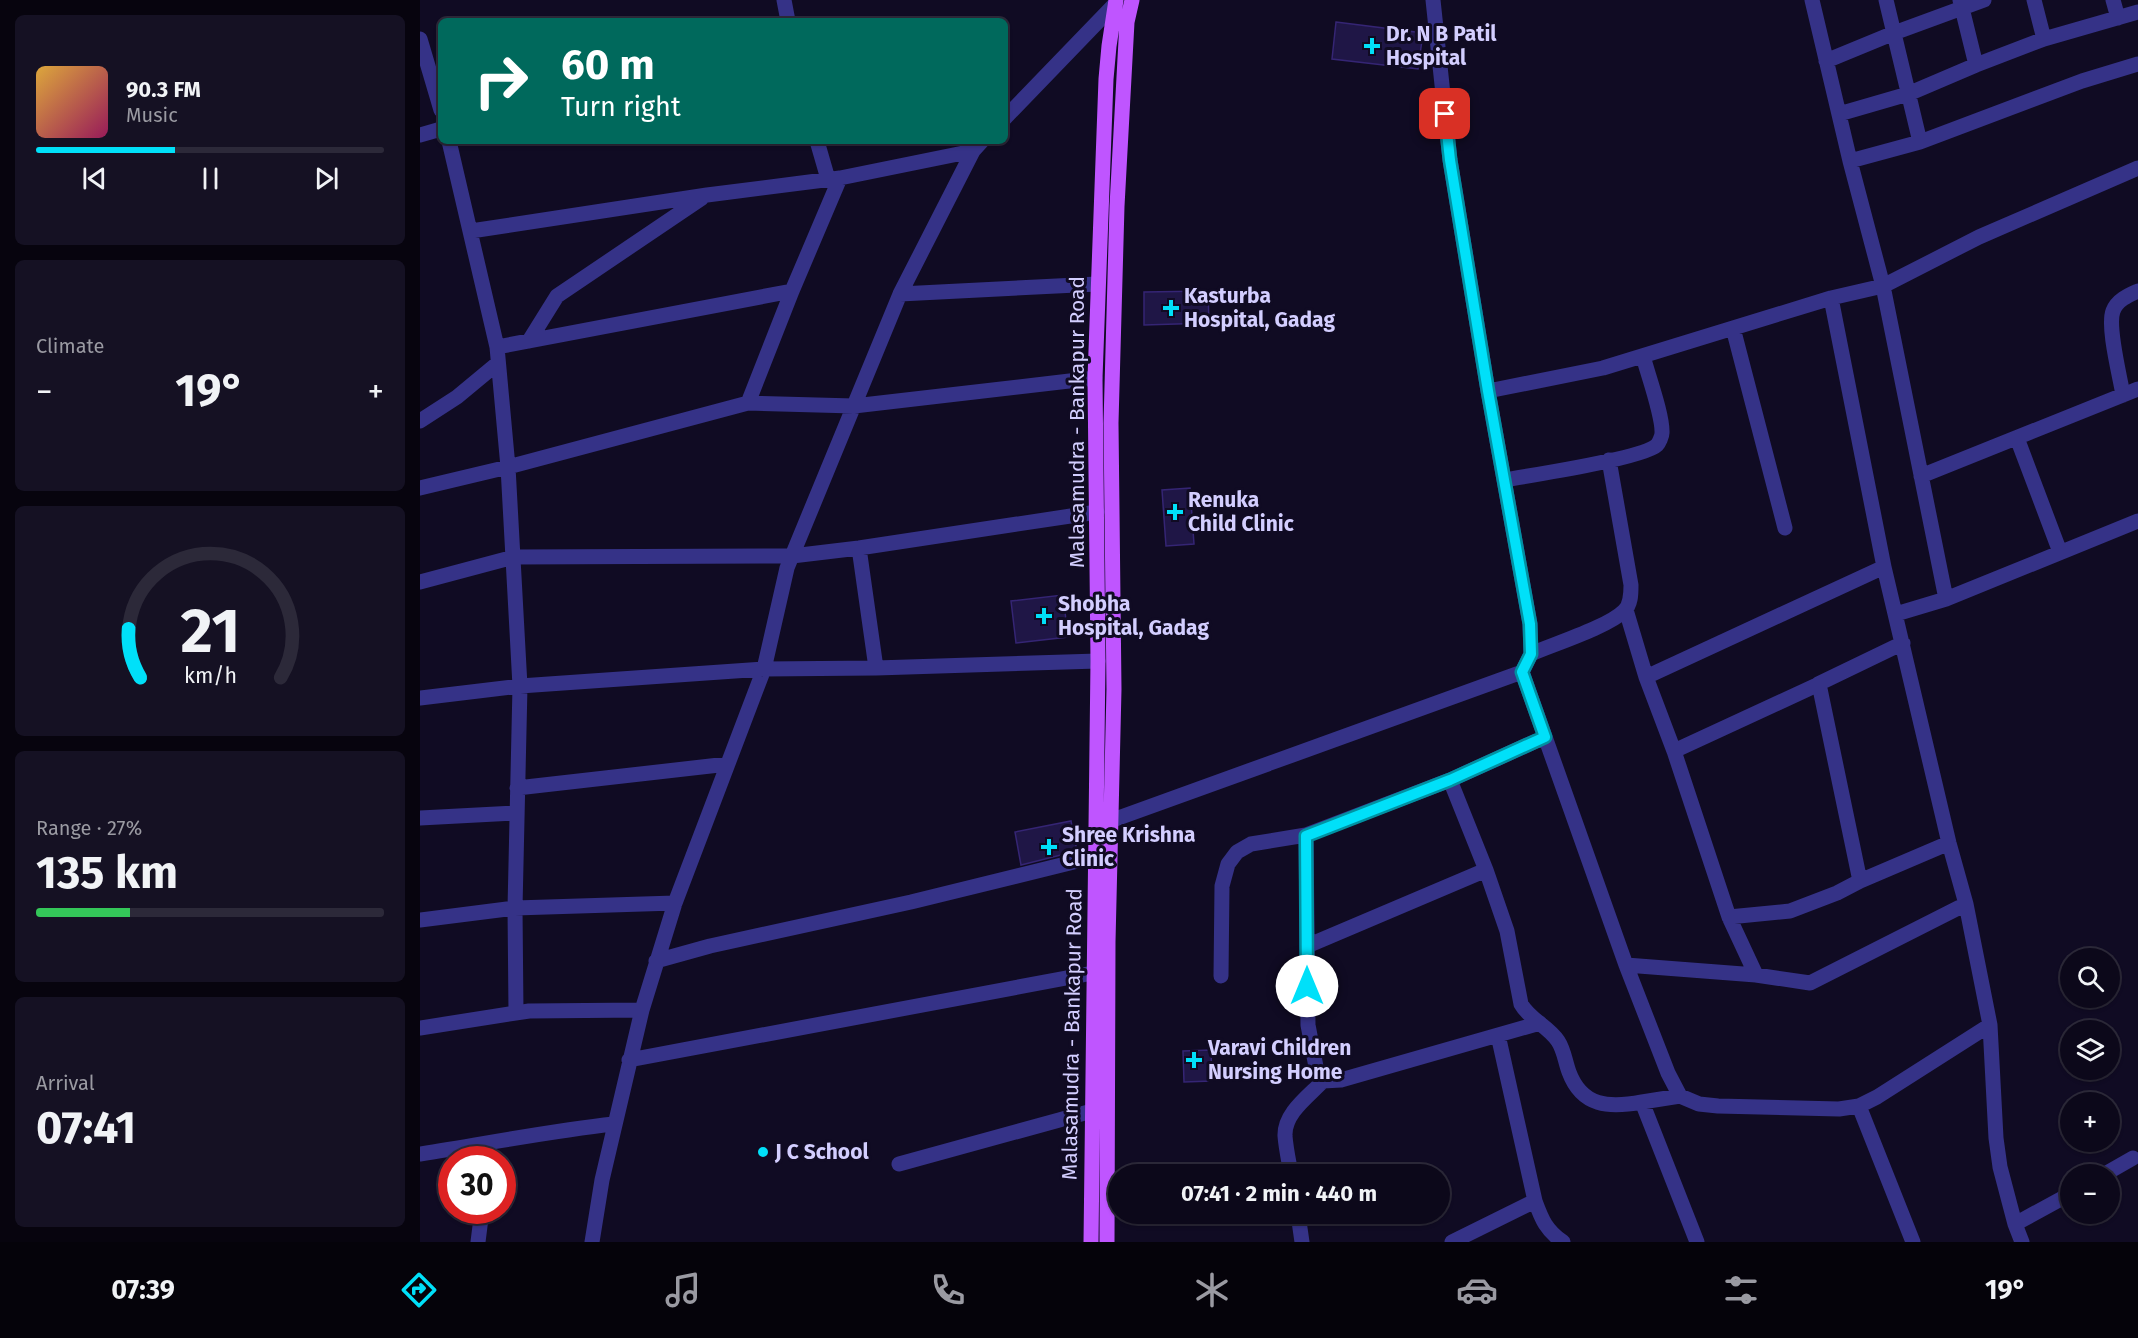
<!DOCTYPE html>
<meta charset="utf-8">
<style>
body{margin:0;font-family:"Fira Sans",sans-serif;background:#151123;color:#f1f3f6;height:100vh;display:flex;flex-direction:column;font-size:22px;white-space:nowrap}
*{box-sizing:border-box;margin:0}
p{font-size:20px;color:#9a9aa2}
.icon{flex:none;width:33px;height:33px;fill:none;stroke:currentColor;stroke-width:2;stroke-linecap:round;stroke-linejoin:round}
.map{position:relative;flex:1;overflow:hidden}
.panel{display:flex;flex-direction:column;gap:15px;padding:15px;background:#07040e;width:420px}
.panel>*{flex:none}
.hud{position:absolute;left:18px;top:18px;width:570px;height:126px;border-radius:9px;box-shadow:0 2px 4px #0004,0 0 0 2px #2c2939;background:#00695c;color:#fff;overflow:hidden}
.tools{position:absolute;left:1640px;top:948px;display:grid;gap:12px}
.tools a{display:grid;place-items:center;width:60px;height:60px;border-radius:50%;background:#0c081a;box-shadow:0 2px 4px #0004,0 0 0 2px #2c2939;font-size:30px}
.speed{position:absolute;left:18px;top:1146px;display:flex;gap:12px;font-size:30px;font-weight:700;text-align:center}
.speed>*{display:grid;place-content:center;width:78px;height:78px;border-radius:50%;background:#0c081a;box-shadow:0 2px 4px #0004,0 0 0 2px #2c2939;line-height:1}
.speed .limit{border:9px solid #d22;background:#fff;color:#111}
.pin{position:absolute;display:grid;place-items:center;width:51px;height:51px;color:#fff;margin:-26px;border-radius:12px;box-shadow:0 3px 9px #0006}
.me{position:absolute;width:66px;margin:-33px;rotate:0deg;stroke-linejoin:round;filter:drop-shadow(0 0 4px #0008)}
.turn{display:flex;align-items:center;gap:21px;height:126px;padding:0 24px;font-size:27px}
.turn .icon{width:78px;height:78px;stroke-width:2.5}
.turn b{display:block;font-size:42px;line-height:51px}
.big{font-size:45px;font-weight:700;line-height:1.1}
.panel .widget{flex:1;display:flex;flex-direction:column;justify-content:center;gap:9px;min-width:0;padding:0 21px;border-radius:9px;background:#151123}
.panel .dial{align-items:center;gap:0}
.dial svg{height:156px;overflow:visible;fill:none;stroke:#2c2939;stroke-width:7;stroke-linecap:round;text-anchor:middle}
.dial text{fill:#f1f3f6;stroke:none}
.song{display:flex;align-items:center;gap:18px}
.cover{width:72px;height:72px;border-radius:9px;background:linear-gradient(135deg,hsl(40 70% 55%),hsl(330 70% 35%))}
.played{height:6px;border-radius:3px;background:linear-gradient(90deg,#00e0f9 40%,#2c2939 40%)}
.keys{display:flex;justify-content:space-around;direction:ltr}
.heat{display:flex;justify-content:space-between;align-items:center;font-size:33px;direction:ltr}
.charge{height:9px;border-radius:4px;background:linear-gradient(90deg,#34c759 27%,#2c2939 0)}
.trip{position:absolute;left:688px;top:1164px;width:342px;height:60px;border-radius:30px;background:#0c081a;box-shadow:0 2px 4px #0004,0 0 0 2px #2c2939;font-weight:700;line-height:60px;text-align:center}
.dock{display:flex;height:96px;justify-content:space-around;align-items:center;background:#05030a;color:#9a9aa2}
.dock .icon{width:42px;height:42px}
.dock .current{color:#00e0f9}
.dock b{font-size:27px;color:#f1f3f6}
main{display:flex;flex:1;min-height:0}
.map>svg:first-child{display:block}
</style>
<main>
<section class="panel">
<div class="widget">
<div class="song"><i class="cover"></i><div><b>90.3 FM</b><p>Music</p></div></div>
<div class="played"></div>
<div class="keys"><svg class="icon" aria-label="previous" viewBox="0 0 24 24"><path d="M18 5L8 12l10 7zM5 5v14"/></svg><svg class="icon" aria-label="pause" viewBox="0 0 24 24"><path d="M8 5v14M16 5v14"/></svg><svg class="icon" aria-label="next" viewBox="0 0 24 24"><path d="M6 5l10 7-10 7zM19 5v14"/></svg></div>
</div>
<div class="widget"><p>Climate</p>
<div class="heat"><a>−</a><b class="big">19°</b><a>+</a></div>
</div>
<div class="widget dial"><svg viewBox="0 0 100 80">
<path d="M14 69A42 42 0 1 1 86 69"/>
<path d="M14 69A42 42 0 0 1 8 44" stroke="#00e0f9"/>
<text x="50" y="56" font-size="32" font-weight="700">21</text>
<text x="50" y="72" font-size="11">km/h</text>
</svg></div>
<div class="widget"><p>Range · 27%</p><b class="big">135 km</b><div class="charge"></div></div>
<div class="widget"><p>Arrival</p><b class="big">07:41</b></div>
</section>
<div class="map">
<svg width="1718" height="1242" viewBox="0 0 1718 1242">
<rect width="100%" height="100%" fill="#100b23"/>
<path fill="#1f1646" stroke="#352574" stroke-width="1.5" d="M 916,22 L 1003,33 L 998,69 L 912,59 Z
M 788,291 L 789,323 L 724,325 L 724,292 Z
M 770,488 L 774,544 L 746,546 L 742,490 Z
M 643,595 L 648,637 L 596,643 L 591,601 Z
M 651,821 L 657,851 L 601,865 L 595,832 Z
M 791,1050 L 792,1081 L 764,1082 L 763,1051 Z"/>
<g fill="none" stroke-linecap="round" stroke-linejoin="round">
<path stroke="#353287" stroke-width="15" d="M 364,0 L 368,21
M 1392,0 L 1430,161 L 1463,286 L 1526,599
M 1466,0 L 1500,142
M 1540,0 L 1556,65
M 1614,0 L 1624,39
M 1693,0 L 1698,18
M 0,39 L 21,110
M 1406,61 L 1474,33 L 1564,0
M 1419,114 L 1488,94 L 1556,65 L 1624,39 L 1718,12
M 585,118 L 695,4
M 0,135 L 21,129
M 29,141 L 77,347 L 88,467 L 100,686 L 95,908 L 96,1013
M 397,141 L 408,179
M 1430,161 L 1500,142 L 1662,81 L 1718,64
M 51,231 L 287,195 L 420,178 L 553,151
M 480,294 L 677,284
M 1411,298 L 1464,567 L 1529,843 L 1546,904 L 1570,1025 L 1576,1138 L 1580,1167 L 1595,1224 L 1602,1242
M 1313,328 L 1365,528
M 109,341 L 137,296 L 282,198
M 77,347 L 372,291
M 1068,391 L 1183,368 L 1411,298 L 1463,286 L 1559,237 L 1718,168
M 1703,395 C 1700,376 1687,327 1693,311 C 1697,300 1709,295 1718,291
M 328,403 L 372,291 L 420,178
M 0,421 L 37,397 L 78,363
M 1597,438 L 1640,552
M 1501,476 L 1718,389
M 1084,480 C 1108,476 1224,458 1237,445 C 1239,443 1242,436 1242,433 C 1243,416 1228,375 1223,356
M 0,488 L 88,467 L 328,403 L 434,406 L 675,378
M 439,548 L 456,668
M 0,582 L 94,557 L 372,556 L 439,548 L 677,512
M 1206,610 L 1226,677 L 1254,751 L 1309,917 L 1336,975 L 1206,965
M 1476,614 L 1526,599 L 1718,521
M 1111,654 C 1134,644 1188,627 1204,611 C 1211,605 1211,594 1211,585 L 1189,460
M 1102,672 L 1206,965 L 1248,1073 L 1260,1096 L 1279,1104 L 1298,1106 L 1419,1109 L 1439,1106 L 1457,1097 L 1570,1025
M 1226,677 L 1464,567
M 1398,684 L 1483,643
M 0,698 L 100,686 L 344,669 L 456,668 L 678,661
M 1254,751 L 1399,684 L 1440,881 L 1417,893 L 1370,911 L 1309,917
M 1030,780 L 1066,870 L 1087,931 L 1101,1004 C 1110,1020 1128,1026 1138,1041 C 1144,1050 1145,1061 1149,1072 C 1162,1107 1189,1108 1222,1102
M 97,788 L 308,764
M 0,818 L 97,813
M 690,821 L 1102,672 L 1111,654 L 1110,624 L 1068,391 L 1030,160 L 1013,0
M 886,835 L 888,1025 L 897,1072 L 903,1081
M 1440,881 L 1529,843
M 0,920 L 95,908 L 255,903
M 887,946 L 1066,870
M 236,961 L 290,946 L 491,902 L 674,857
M 1336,975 L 1390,983 L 1546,904
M 801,976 L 802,886 L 808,864 L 817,852 L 831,844 L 886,835 L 1030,780 L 1125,737
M 0,1028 L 109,1011 L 222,1010
M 1078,1035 L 1115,1201 C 1122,1220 1126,1230 1143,1242
M 209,1060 L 673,973
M 1260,1096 L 1222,1102 L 1277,1242
M 1439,1106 L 1493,1242
M 0,1154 C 65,1144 129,1131 194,1124
M 479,1164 L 672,1111
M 871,1174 C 869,1162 866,1149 865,1136 C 864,1113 889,1096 903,1081 L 921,1080 L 1120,1023
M 1685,1174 L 1713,1158
M 878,1214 L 882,1242
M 1595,1224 L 1650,1194
M 58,1242 L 62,1210
M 172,1242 L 182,1180 L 222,1010 L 255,903 L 344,669 L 367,568 L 480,294 L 553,151 L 562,141
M 1032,1242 L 1115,1201"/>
<path stroke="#bf55ff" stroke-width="15" d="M 671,1242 L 678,661 L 675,378 L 686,79 L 689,46 L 696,0
M 687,1242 L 688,942 L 694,689 L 691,423 L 697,206 L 707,22 L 712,0"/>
</g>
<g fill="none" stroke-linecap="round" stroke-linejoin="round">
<g stroke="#0092a2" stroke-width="15">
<path id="route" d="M 887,986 L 886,836 L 1030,780 L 1125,737 L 1102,672 L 1111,654 L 1110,624 L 1068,391 L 1030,160 L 1025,114"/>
</g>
<use href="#route" stroke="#00e0f9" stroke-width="10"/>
</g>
<g fill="#00e0f9" stroke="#100b23" stroke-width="2">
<path d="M949 37h6v6h6v6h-6v6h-6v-6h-6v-6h6z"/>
<path d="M748 299h6v6h6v6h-6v6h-6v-6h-6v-6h6z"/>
<path d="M752 503h6v6h6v6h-6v6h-6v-6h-6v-6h6z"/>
<path d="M621 607h6v6h6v6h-6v6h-6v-6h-6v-6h6z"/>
<path d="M626 838h6v6h6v6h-6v6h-6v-6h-6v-6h6z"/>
<path d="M771 1051h6v6h6v6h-6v6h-6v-6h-6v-6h6z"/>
<circle cx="343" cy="1152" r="6"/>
</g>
<g text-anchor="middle" stroke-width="6" stroke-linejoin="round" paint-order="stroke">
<g font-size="21" font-weight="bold" fill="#d3ceff" stroke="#100b23" text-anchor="start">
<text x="966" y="41">Dr. N B Patil<tspan x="966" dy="24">Hospital</tspan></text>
<text x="764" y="303">Kasturba<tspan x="764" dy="24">Hospital, Gadag</tspan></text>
<text x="768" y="507">Renuka<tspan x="768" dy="24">Child Clinic</tspan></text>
<text x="638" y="611">Shobha<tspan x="638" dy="24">Hospital, Gadag</tspan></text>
<text x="642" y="842">Shree Krishna<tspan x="642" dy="24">Clinic</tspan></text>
<text x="788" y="1055">Varavi Children<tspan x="788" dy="24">Nursing Home</tspan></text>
<text x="355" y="1159">J C School</text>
</g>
<g font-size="21" fill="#d3ceff" stroke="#100b23">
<text transform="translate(657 422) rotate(-90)" y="7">Malasamudra - Bankapur Road</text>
<text transform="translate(652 1034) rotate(-89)" y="7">Malasamudra - Bankapur Road</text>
</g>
</g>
</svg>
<div class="tools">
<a><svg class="icon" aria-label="search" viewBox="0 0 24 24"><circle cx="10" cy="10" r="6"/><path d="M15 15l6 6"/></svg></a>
<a><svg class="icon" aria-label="layers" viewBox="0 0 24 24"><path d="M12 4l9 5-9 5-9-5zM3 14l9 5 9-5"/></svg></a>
<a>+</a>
<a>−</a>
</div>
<div class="speed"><div class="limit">30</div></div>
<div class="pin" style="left:1025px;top:114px;background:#d93025"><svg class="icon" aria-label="arrive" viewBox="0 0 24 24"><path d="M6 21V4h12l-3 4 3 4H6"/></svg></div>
<svg class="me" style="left:887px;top:986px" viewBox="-20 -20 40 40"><circle r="19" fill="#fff"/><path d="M0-13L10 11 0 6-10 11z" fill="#00e0f9"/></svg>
<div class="trip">07:41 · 2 min · 440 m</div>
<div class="hud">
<div class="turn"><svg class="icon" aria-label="right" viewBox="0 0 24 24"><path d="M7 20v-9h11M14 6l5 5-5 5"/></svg><div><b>60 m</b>Turn right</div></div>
</div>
</div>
</main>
<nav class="dock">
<b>07:39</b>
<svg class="icon current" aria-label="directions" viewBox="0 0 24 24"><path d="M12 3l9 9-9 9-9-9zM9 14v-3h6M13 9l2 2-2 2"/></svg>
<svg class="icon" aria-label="music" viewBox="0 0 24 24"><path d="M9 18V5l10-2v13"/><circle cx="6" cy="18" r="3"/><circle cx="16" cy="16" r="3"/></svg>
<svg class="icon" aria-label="phone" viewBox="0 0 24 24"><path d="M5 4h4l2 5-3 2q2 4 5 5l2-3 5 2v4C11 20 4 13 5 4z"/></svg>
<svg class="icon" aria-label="climate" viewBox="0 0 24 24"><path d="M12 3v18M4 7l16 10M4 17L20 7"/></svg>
<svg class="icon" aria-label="car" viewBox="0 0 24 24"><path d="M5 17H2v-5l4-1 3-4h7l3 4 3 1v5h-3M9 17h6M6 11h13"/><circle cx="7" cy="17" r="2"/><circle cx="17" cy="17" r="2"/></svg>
<svg class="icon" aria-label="filters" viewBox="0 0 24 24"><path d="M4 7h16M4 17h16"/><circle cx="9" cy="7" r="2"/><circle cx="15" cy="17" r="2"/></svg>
<b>19°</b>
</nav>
